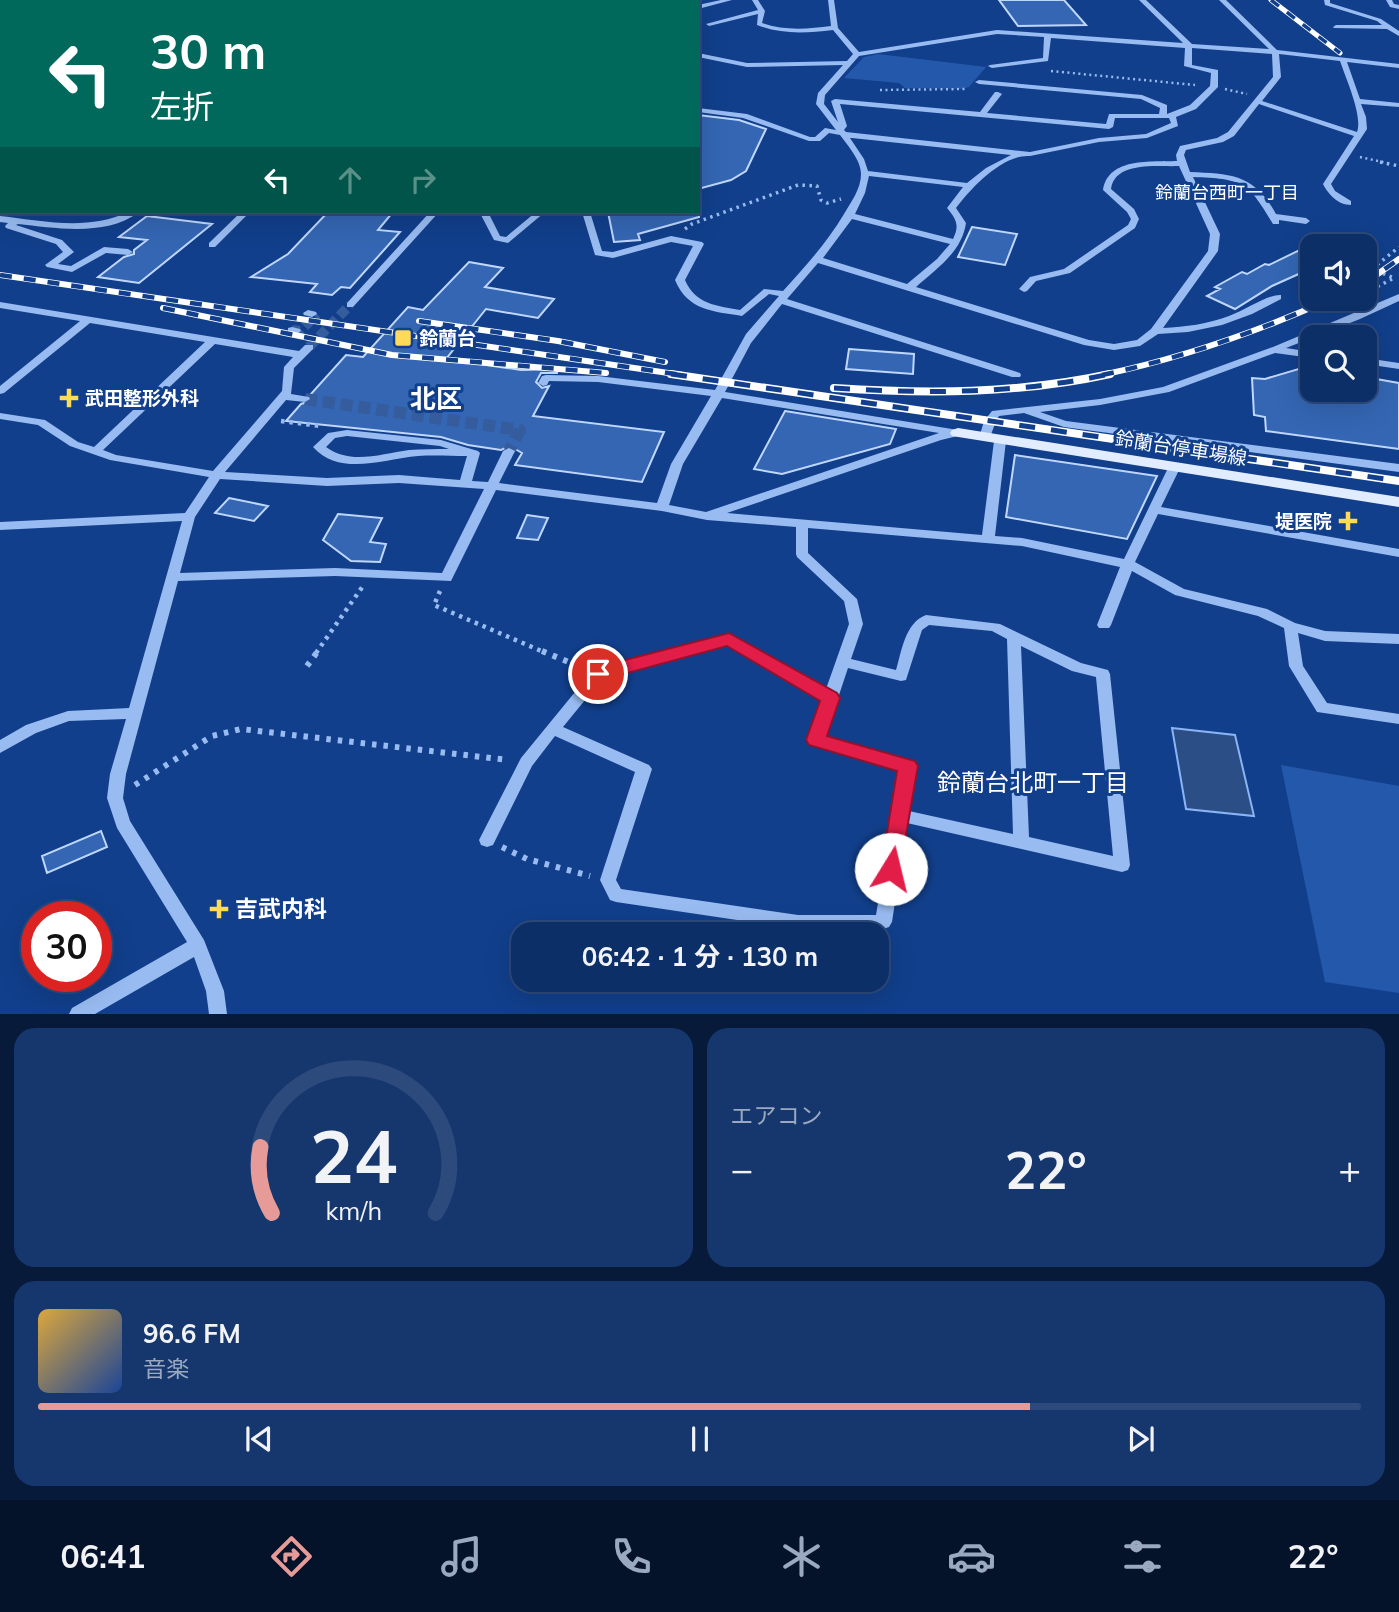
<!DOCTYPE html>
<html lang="ja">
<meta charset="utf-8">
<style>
body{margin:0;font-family:Mulish,"Noto Sans JP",sans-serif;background:#16376e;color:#f1f3f6;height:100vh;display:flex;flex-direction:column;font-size:26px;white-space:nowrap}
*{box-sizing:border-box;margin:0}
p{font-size:23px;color:#9aa9c0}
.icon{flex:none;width:38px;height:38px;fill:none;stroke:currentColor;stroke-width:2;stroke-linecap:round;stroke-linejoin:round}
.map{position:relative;height:1014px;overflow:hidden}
.details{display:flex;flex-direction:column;gap:14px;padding:14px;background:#071a39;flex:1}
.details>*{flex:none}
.banner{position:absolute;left:0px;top:0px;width:700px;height:214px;box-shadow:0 7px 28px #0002,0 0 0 2px #2d4a7c;background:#00695c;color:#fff;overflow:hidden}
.buttons{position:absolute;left:1300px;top:234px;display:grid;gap:14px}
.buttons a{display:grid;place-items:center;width:77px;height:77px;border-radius:14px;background:#0d2f68;box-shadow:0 7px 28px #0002,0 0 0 2px #2d4a7c;font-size:35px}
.speed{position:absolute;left:21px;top:901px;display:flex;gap:14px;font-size:35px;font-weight:700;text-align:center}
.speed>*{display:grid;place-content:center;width:91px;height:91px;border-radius:50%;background:#0d2f68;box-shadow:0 7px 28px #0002,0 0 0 2px #2d4a7c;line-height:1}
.speed .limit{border:10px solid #d22;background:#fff;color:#111}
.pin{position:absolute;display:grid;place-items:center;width:60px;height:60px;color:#fff;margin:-30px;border:4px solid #fff;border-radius:50%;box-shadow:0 2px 7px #0007}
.me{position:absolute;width:77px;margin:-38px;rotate:9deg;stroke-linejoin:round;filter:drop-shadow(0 0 5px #0008)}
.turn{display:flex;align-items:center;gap:24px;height:147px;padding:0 35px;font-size:32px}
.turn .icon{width:91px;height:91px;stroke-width:2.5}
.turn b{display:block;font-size:49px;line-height:60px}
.lanes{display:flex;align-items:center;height:66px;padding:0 35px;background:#0003;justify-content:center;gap:35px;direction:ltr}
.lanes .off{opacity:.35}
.big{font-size:52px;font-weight:700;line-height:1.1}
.details .card{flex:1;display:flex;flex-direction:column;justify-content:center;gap:10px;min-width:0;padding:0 24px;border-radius:21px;background:#16376e}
.details .dial{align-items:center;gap:0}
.dial svg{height:182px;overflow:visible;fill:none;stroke:#2d4a7c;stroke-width:7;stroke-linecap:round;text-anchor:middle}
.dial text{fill:#f1f3f6;stroke:none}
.song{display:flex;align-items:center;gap:21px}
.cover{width:84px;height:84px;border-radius:10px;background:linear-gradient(135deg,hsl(40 70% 55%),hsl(220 70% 35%))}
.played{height:7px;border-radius:4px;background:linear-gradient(90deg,#e69b98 75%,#2d4a7c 75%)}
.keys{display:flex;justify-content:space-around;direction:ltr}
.heat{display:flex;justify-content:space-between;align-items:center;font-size:38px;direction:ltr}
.details .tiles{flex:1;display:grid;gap:14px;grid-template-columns:1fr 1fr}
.card:last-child{grid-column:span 2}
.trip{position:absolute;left:511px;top:922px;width:378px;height:70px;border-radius:21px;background:#0d2f68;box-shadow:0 7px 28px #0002,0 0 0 2px #2d4a7c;font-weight:700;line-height:70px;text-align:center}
.dock{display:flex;height:112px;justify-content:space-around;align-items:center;background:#05132a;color:#9aa9c0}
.dock .icon{width:49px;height:49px}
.dock .current{color:#e69b98}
.dock b{font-size:32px;color:#f1f3f6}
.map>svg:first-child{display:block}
</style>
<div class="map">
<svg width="1399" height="1014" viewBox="0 0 1399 1014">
<rect width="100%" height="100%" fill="#113f8b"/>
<path fill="#2358ab" d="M 878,54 L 986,67 L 969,87 L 961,89 L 905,88 L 899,83 L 844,78 L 864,57 Z
M 1281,765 L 1399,786 L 1399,993 L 1325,982 Z"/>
<path fill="#2c4e87" stroke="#89b5f5" stroke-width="2" d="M 1172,728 L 1235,735 L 1254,816 L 1186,809 Z"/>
<path fill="#3466b3" stroke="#bfd7fd" stroke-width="2" d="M 999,0 L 1064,0 L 1086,25 L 1018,26 Z
M 698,115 L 739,120 L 766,129 L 746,171 L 731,180 L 698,189 Z
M 328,212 L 393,212 L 378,230 L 400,232 L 350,288 L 341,287 L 332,295 L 310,292 L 317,284 L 251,277 L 288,254 Z
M 608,212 L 698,212 L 699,217 L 638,234 L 640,240 L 614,242 Z
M 147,216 L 212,224 L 139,283 L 98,277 L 124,257 L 134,254 L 134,250 L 147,240 L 119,237 Z
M 972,227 L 1017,234 L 1005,265 L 958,257 Z
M 1312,244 L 1312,268 L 1272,286 L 1235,309 L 1207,296 L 1220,289 L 1215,287 L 1242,272 L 1247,274 L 1265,264 L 1269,265 Z
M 469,262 L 503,268 L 485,287 L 554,299 L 538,318 L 486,309 L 446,359 L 521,370 L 558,369 L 557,373 L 541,373 L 536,382 L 542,388 L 549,386 L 533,416 L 664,432 L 642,482 L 515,465 L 522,453 L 510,446 L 501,450 L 468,445 L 441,437 L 286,421 L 301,404 L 311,401 L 310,395 L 346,355 L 363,357 L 408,307 L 423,310 Z
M 849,349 L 914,354 L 913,374 L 846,369 Z
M 1312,365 L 1312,390 L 1365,390 L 1365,377 L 1399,383 L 1399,449 L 1266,431 L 1265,417 L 1254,415 L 1252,378 L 1265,379 Z
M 785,411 L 847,421 L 896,429 L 890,444 L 782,474 L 754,469 Z
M 1015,455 L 1157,476 L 1127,539 L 1006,517 Z
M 229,498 L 268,506 L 254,521 L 215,513 Z
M 338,514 L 382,518 L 370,542 L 386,544 L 380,562 L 351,561 L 323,540 Z
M 527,515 L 548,518 L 538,540 L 517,538 Z
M 101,831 L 107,847 L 47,873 L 42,856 Z"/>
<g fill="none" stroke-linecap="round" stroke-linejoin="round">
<path stroke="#355c9c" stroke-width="10" stroke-dasharray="10 4.5" stroke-linecap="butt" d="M 292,330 L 300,331 L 317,314
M 309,347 L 350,305"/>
<path stroke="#355c9c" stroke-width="12" stroke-dasharray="12 6" stroke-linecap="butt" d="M 305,399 L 520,430 L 509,451"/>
<path stroke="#98bbf1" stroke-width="2.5" stroke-dasharray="2 3.5" stroke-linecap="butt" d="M 1051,71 L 1195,85
M 1225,89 L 1247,94
M 880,90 L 968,89
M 1360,157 L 1387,163"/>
<path stroke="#98bbf1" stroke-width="3.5" stroke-dasharray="2.5 4.5" stroke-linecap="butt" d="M 1380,162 L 1399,166
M 685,229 L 692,224 L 798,185 L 817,186 L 821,200 L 827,203 L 841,199
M 1365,293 L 1394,278 L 1372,269 L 1399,247"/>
<path stroke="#98bbf1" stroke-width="4.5" stroke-dasharray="3.5 5" stroke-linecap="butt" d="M 281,421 L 321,426
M 440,591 L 434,605 L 546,653
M 316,653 L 363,586"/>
<path stroke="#98bbf1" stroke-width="6" stroke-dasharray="4.5 7" stroke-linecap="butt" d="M 542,651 L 583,668
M 307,666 L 318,651
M 135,785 L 212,736 L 241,729 L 508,760
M 502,847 L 527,859 L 590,876"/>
<path fill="#98bbf1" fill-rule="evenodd" d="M 43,0 L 61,0 L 59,2 L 39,2 Z
M 365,0 L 375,0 L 362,2 Z
M 436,0 L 444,0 L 446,2 L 438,2 Z
M 721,0 L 732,0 L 698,9 L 698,5 Z
M 752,0 L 758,0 L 765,11 L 762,23 C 785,31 808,29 831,26 L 828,0 L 834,0 L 838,28 L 859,52 L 997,30 L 1183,43 L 1139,0 L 1146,0 L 1192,44 L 1269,49 L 1219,0 L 1226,0 L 1277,50 L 1399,64 L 1399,68 L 1347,62 L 1360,99 L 1399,103 L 1399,107 L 1361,104 L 1366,117 L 1367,129 L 1331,184 L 1335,191 L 1351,201 L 1351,205 C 1338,205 1328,194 1323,184 L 1354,136 L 1259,104 L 1234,136 L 1223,142 L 1186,150 L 1184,155 L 1190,172 C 1232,174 1254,174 1276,214 L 1306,218 L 1310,221 L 1306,224 L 1279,220 L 1279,224 L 1273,224 C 1248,181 1242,179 1193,177 L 1220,234 L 1218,251 L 1163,328 C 1185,327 1208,324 1229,316 C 1244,311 1268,294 1281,295 L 1281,299 L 1252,314 L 1222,325 L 1188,332 L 1158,334 L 1140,346 L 1114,350 L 1084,345 L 818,263 L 787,299 L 1020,373 L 1021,375 L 1020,377 L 1012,377 L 782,304 L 751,343 L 725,392 L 958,430 L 964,433 L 962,435 L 941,440 L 727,513 L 982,535 L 994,441 L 1000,438 L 1006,441 L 995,536 L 1022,538 L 1124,559 L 1168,468 L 1174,464 L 1180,468 L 1161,507 L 1399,549 L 1399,557 L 1158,514 L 1135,562 L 1184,589 L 1267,609 L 1295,623 L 1325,631 L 1399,634 L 1399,644 L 1325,641 L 1298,633 L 1303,666 L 1327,703 L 1399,714 L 1399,724 L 1317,712 L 1289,666 L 1284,628 L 1258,616 L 1175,595 L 1132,571 L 1111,625 L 1109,628 L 1099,628 L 1097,625 L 1120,567 L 1022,546 L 808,528 L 808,553 L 857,599 L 863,624 L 851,659 L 896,670 C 902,650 905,623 926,615 L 1000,624 L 1081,663 L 1108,670 L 1110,674 L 1130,865 L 1128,870 L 1122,872 L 907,823 L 892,922 L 889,927 L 883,929 L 798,929 L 616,902 L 610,900 L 600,880 L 635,772 L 555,736 L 532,766 L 493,845 L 487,847 L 481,845 L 479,840 L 521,758 L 593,670 L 729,634 L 826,689 L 849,624 L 844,601 L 797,557 L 796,554 L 796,527 L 707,520 L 662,511 L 496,490 L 451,581 L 335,576 L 178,581 L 126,774 L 123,798 L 130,821 L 204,940 L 224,991 L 227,1014 L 209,1014 L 206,991 L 194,957 L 95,1014 L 69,1014 L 72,1008 L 187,942 L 117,828 L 107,798 L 110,774 L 126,719 L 69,721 L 36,733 L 0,753 L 0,740 L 26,725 L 68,711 L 129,708 L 182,521 L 0,530 L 0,522 L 185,513 L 209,477 L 110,460 L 70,446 L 38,425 L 0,419 L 0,413 L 45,420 L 78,442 L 94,447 L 205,342 L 90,323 L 4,393 L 0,394 L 0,386 L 80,321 L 0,308 L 0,302 L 299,351 L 305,345 L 313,345 L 313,349 L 294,368 L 291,394 L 309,397 L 310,399 L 305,402 L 286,400 L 225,472 L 327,478 L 399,475 L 460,480 L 467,456 C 451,456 434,455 418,456 C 383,459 340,477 313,447 L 328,433 L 347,430 L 441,440 L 478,451 L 480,453 L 472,481 L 488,482 L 503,451 L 509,448 L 515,451 L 499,483 L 657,503 L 671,464 L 711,396 L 598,382 L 549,381 L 547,385 L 543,386 L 538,383 L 542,376 L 546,375 L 598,376 L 715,390 L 746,334 L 779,296 L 769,294 L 742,316 C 713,311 688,311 675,280 L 693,246 L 671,242 L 613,258 L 595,255 L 582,212 L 590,212 L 602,251 L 613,252 L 671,236 L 702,242 L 704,244 L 685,280 C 695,304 717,306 740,310 L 764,289 L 783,291 C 806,266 828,241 844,214 C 851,202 861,189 861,174 C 861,160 848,146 840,135 L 829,133 L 820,141 L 809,141 L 743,118 L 698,112 L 698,108 L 747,114 L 810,137 L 815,137 L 825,128 L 836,130 L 816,104 L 818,93 L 843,65 L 747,67 L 698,57 L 698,53 L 747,63 L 847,61 L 853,54 L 833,30 C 807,33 782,35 757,25 L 758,14 L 709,26 L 706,24 L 758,10 ZM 997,34 L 1044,37 L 1043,58 L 990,65 L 988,66 L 992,68 L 1048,61 L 1051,38 L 1185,48 L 1184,66 L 1211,73 L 1210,86 L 1190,105 L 1167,114 L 1167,105 L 1142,95 L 979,80 L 975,82 L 979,84 L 1141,99 L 1160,108 L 1159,114 L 1109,114 L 1106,124 L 987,113 L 1002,94 L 998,92 L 995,92 L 980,112 L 835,99 L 831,101 L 838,122 L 824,104 L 825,95 L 859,56 ZM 1192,48 L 1272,54 L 1273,77 L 1228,132 L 1217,138 L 1180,146 L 1176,155 L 1177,161 C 1152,162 1108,157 1103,190 L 1127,212 L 1131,219 L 1128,225 L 1064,269 L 1030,277 L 1019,289 L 1024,292 L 1027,291 L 1036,281 L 1070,273 L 1135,228 L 1139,219 L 1134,209 L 1111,189 C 1115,161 1157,167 1179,166 L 1210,234 L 1208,251 L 1151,329 L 1137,340 L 1114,344 L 1089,340 L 916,287 C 936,269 962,252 966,223 L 956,208 C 971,188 1003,154 1030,156 L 1099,142 L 1147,138 L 1178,126 L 1176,117 L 1196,109 L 1218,87 L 1218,70 L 1192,65 ZM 1279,54 L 1340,61 C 1346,79 1363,116 1357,132 L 1262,101 L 1281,77 ZM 840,104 L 1109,129 L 1113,127 L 1115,118 L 1169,118 L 1171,123 L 1146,134 L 1099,138 L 1030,152 L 846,132 L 844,130 L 847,126 ZM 850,138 L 852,138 L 1011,155 L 986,168 L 967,183 L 868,171 L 864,159 ZM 869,176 L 963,187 L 947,208 C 956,219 960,225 953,239 L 855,214 L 865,193 ZM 852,219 L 950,244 L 937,259 L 907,284 L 823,258 ZM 215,344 L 293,357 L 284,367 L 282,391 L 213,471 L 116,455 L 103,450 ZM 722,398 L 939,433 L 706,512 L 669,505 L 683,464 ZM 347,436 L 440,446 L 449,449 C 435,449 422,449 409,450 C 381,454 350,465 326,447 L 335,438 ZM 220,479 L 327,486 L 399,483 L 484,489 L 442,573 L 335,568 L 180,573 L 195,517 ZM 929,625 L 992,631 L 1007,639 L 1013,834 L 909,811 L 916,766 L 913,762 L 825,737 L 848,668 L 901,681 L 906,680 L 922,630 ZM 727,644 L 822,700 L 808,740 L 811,744 L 900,770 L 876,915 L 798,915 L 621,889 L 616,880 L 652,769 L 649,765 L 563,727 L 603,678 ZM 1021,646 L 1072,671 L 1096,677 L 1113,856 L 1029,837 Z
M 1324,0 L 1330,0 L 1330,3 L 1381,19 L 1399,31 L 1399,36 L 1387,29 L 1334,28 L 1333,27 L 1336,25 L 1382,25 L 1377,21 L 1325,5 Z
M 1386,0 L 1392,0 L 1394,4 L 1399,5 L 1399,9 L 1390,7 Z
M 0,4 L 2,4 L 2,8 L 0,8 Z
M 0,19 L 2,19 L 2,23 L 0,23 Z
M 0,39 L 2,39 L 2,43 L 0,43 Z
M 0,73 L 2,73 L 2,78 L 0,78 Z
M 0,83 L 2,83 L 0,88 Z
M 0,98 L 2,98 L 2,102 L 0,102 Z
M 0,132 L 2,132 L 2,136 L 0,136 Z
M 0,172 L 2,172 L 2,176 L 0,176 Z
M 0,190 L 2,190 L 2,195 L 0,196 Z
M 128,212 L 139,212 C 106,237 56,228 18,224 L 16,225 L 62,240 L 74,252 L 58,264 L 71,266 L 104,247 L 128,249 L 133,252 L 128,255 L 106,253 L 72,272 L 47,267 L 45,265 L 63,252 L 56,244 L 6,228 L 5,226 L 8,223 L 0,222 L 0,216 C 43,221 88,231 128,212 Z
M 241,212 L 250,212 L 215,247 L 209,247 L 209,243 Z
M 430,212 L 439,212 L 353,307 L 347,307 L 347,303 Z
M 472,212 L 488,212 L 500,236 L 506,237 L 536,212 L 545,212 L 508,243 L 494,240 L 481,215 L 473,214 Z
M 1399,294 L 1399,301 L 1360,319 L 1286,348 L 1312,352 L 1312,358 L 1275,353 L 1169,392 L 1100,405 L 1040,412 L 1066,421 L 1399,464 L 1399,472 L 1064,427 L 1024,413 L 999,416 L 996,421 L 989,440 L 981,440 L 979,438 L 984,421 L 992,411 L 1100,399 L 1163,387 L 1273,347 Z
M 308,310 L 316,312 L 317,314 L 312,317 L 304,315 L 303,313 Z
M 292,327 L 300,329 L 301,331 L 296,334 L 288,332 L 288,328 Z
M 1365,358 L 1399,363 L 1399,369 L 1365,364 Z"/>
<path fill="#e2ecff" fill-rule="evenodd" d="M 958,428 L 1399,497 L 1399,507 L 952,436 L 950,433 L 952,430 Z"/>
<g stroke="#fff" stroke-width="5">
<path id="rail-far2" d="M 1271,0 L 1340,53"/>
</g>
<g stroke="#fff" stroke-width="6">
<path id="rail-far1" d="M 0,275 L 682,375
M 1365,283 L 1399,259
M 163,308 L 392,355 L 606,373
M 419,321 L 558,341 L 665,362
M 1102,375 C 1182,358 1257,332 1331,299"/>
</g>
<g stroke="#fff" stroke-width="8">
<path id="rail" d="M 671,374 L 1399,481
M 834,388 C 927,394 1018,394 1110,374"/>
</g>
<use href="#rail-far2" stroke="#113f8b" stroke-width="3.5" stroke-dasharray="10" stroke-linecap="butt"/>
<use href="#rail-far1" stroke="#113f8b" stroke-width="4.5" stroke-dasharray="12" stroke-linecap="butt"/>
<use href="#rail" stroke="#113f8b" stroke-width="5" stroke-dasharray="16" stroke-linecap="butt"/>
</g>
<path fill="#e11d48" stroke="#92132f" stroke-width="2" d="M 729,633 L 837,693 L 840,698 L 827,736 L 915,761 L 918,766 L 899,875 L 891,878 L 884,875 L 881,869 L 897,771 L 809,745 L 806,740 L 820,701 L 727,646 L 598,681 L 591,679 L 588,674 L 591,669 L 598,667 Z"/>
<g fill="#ffd958" stroke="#113f8b" stroke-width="2.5">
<rect x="394" y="329" width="18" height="18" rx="3.5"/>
<path d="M65.5 387.5h7v7h7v7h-7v7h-7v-7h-7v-7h7z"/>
<path d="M1344.5 510.5h7v7h7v7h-7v7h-7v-7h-7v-7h7z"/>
<path d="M215.5 898.5h7v7h7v7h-7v7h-7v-7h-7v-7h7z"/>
</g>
<g text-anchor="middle" stroke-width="6" stroke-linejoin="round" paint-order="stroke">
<g font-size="18" fill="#fff" stroke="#113f8b">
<text x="1227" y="199">鈴蘭台西町一丁目</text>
</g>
<g font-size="19" font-weight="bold" fill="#fff" stroke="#113f8b" text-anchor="start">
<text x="419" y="345">鈴蘭台</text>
<text x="85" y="405">武田整形外科</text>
<text x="1332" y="528" text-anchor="end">堤医院</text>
</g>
<g font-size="19" fill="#fff" stroke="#113f8b">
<text transform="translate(1181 448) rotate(9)" y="7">鈴蘭台停車場線</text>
</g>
<g font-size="23" font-weight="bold" fill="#fff" stroke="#113f8b" text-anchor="start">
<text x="235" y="917">吉武内科</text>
</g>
<g font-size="24" fill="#fff" stroke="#113f8b">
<text x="1033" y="791">鈴蘭台北町一丁目</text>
</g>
<g font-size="26" font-weight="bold" fill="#fff" stroke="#113f8b">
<text x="436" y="408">北区</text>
</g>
</g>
</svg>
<div class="buttons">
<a><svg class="icon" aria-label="sound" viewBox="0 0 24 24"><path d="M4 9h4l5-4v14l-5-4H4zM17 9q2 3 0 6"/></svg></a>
<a><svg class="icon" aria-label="search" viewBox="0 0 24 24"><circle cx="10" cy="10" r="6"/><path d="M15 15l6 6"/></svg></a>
</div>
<div class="speed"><div class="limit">30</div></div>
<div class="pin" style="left:598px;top:674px;background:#d93025"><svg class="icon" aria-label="arrive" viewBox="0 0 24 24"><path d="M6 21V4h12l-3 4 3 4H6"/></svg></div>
<svg class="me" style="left:891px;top:869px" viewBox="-20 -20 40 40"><circle r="19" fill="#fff"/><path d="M0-13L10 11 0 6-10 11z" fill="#e11d48"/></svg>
<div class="trip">06:42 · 1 分 · 130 m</div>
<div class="banner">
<div class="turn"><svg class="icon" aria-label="left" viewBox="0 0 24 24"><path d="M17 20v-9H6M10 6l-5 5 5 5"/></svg><div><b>30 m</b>左折</div></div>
<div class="lanes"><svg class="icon" aria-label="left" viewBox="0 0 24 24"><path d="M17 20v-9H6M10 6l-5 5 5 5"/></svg><svg class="icon off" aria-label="ahead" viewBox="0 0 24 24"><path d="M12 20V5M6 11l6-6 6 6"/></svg><svg class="icon off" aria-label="right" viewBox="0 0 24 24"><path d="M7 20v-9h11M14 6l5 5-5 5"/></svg></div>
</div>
</div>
<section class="details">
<div class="tiles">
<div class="card dial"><svg viewBox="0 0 100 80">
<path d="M14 69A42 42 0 1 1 86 69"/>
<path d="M14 69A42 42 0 0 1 9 40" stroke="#e69b98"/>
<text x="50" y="56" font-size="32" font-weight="700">24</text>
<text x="50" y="72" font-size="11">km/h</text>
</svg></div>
<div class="card"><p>エアコン</p>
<div class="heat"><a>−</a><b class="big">22°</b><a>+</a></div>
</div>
<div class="card">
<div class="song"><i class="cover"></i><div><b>96.6 FM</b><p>音楽</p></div></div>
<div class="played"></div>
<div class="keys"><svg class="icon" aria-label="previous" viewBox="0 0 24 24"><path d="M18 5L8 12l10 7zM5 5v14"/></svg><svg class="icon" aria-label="pause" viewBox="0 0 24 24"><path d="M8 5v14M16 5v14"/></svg><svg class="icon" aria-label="next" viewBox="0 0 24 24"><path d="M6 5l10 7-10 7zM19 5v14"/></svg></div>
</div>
</div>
</section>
<nav class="dock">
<b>06:41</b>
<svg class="icon current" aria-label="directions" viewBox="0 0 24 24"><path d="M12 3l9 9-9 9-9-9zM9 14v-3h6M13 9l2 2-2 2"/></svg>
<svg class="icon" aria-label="music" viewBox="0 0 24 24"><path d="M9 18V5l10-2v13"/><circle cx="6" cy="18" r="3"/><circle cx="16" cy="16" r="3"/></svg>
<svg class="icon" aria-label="phone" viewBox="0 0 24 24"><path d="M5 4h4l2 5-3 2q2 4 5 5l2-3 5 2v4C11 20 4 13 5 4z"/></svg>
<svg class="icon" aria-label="climate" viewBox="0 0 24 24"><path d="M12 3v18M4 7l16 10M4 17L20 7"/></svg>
<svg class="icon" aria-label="car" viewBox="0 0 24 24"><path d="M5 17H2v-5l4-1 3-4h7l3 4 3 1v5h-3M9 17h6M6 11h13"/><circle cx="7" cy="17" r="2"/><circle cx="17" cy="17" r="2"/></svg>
<svg class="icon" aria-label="filters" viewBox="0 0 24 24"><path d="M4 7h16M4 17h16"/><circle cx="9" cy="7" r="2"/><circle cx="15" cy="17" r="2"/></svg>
<b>22°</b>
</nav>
